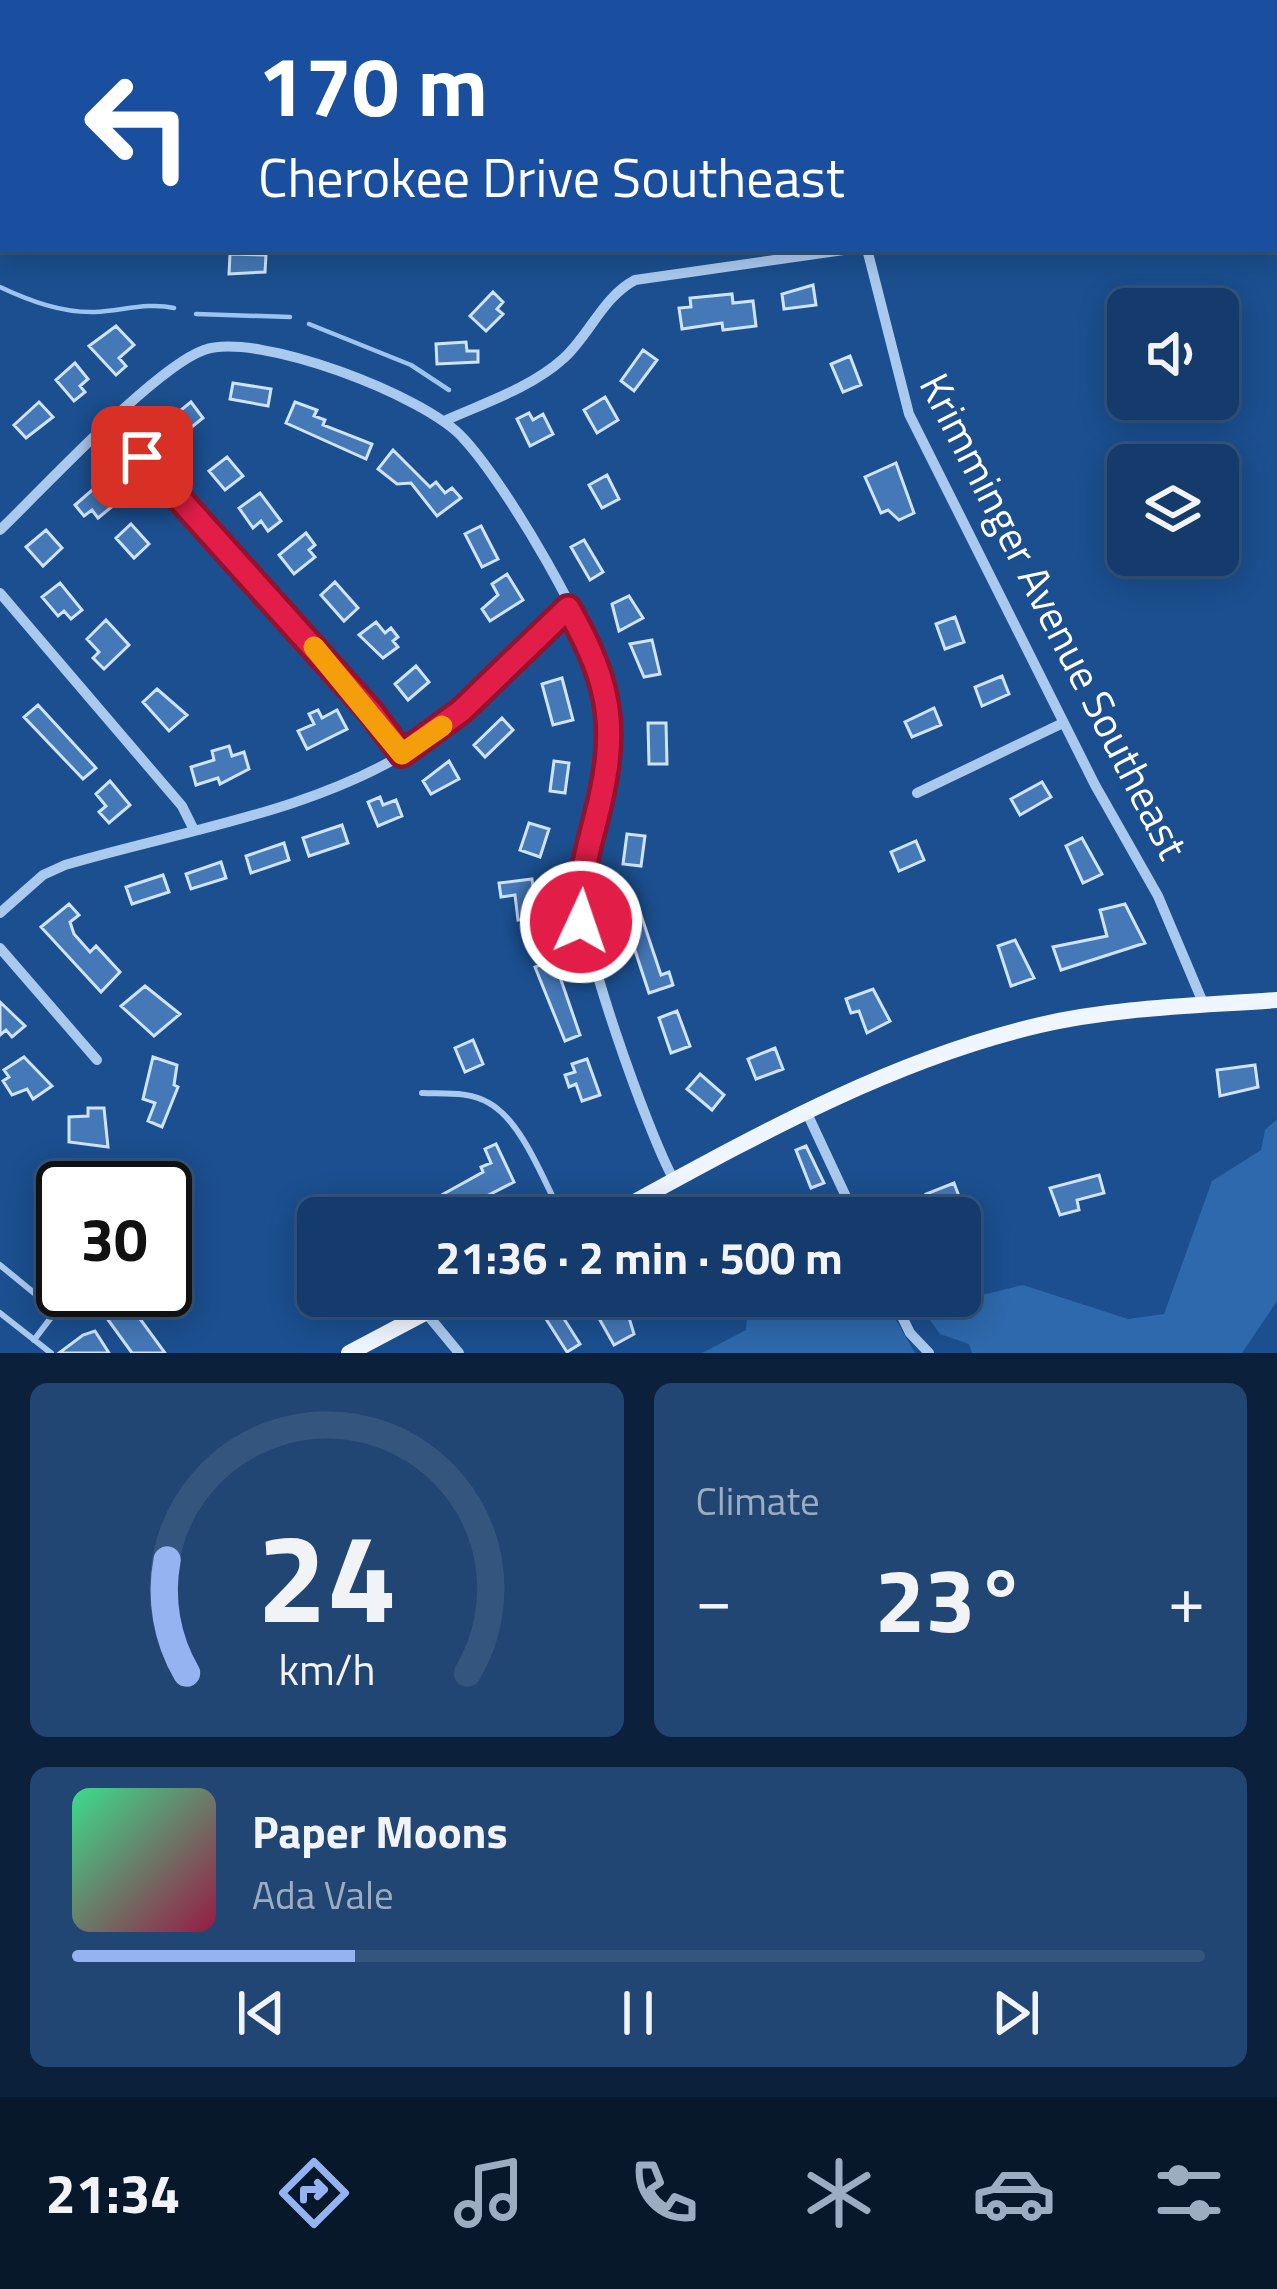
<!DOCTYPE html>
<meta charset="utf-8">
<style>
body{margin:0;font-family:"Titillium Web",sans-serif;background:#214673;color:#f1f3f6;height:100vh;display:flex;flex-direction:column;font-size:45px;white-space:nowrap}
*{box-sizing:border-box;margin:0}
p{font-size:39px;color:#9dadc1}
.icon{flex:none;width:66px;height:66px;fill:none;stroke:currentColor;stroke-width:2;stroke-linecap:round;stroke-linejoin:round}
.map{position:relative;height:1353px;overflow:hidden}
.details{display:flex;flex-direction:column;gap:30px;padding:30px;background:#0b203b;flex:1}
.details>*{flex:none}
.guide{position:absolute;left:0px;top:0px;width:1278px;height:252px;box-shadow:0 6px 30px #0003,0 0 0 3px #33557e;background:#1a4fa0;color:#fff;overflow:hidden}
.fabs{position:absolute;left:1107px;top:288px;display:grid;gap:24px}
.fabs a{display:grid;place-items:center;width:132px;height:132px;border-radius:18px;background:#143b6b;box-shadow:0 6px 30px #0003,0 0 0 3px #33557e;font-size:60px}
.speed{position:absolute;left:36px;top:1161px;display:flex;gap:24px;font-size:60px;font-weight:700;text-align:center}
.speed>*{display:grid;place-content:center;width:156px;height:156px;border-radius:50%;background:#143b6b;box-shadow:0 6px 30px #0003,0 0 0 3px #33557e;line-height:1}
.speed .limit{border:6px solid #111;border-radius:18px;background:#fff;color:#111}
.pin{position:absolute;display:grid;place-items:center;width:102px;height:102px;color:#fff;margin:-51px;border-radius:24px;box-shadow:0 6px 18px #0006}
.me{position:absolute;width:132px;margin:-66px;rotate:3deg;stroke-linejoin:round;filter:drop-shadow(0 0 9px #0008)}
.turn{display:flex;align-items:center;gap:42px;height:252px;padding:0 60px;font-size:54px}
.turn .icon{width:156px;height:156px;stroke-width:2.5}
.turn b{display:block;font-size:84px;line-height:102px}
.big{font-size:90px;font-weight:700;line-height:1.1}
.details .tile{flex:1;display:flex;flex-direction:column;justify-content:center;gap:18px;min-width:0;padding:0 42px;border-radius:18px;background:#214673}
.details .dial{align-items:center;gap:0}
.dial svg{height:312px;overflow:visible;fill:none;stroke:#33557e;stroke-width:7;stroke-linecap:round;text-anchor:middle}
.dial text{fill:#f1f3f6;stroke:none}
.song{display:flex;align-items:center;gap:36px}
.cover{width:144px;height:144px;border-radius:18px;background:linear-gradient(135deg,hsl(150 70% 55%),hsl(340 70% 35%))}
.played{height:12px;border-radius:6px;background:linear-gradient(90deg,#95b2f1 25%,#33557e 25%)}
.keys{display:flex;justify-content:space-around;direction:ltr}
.heat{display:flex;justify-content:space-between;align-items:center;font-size:66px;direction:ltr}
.details .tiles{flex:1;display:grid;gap:30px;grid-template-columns:1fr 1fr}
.tile:last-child{grid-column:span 2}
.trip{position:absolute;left:297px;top:1197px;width:684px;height:120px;border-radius:18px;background:#143b6b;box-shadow:0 6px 30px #0003,0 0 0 3px #33557e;font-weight:700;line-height:120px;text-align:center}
.menu{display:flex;height:192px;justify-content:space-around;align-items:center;background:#08182b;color:#9dadc1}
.menu .icon{width:84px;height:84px}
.menu .selected{color:#95b2f1}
.menu b{font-size:54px;color:#f1f3f6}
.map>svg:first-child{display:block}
</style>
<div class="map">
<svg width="1277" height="1353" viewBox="0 0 1277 1353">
<rect width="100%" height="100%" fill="#1b4f8f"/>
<path fill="#2e69ad" d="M 1277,1119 L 1277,1301 L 1242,1353 L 972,1353 L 969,1344 L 940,1334 L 930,1320 L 938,1306 L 1023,1285 L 1128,1319 L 1164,1314 L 1212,1181 L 1261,1150 L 1265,1130 Z
M 780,1296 L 882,1296 L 915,1353 L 702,1353 L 746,1330 L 748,1308 Z"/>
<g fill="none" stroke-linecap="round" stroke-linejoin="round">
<path stroke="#9cc4f0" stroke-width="4.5" d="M 0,287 C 30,301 62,313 95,312 C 121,311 148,302 174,308
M 196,314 L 290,317
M 309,324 L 411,365 L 449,390"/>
</g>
<path fill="#4478b7" stroke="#cfe3fa" stroke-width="3" d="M 230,254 L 266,255 L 265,272 L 229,274 Z
M 813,285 L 816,305 L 784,309 L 782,294 Z
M 493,292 L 503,302 L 497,309 L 503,314 L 486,331 L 470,316 Z
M 732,294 L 733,303 L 753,301 L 756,326 L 723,330 L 722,323 L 682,329 L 679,308 L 691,307 L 690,298 Z
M 116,326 L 134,345 L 119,358 L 126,366 L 116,375 L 89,346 Z
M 466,342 L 467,351 L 478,351 L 478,362 L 437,364 L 436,344 Z
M 643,350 L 657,360 L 634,391 L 621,381 Z
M 850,356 L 861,385 L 843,392 L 831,364 Z
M 75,363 L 88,379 L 80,386 L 85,392 L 74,401 L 56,380 Z
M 233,383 L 271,389 L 268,406 L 230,399 Z
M 605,397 L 618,420 L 597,433 L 584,410 Z
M 39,402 L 53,417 L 26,438 L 14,425 Z
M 191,402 L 203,418 L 183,434 L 171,418 Z
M 295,402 L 317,410 L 314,416 L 325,420 L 323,425 L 372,444 L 366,459 L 286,423 Z
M 529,413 L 533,420 L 543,414 L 553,434 L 530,446 L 517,419 Z
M 393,450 L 430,487 L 436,482 L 445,493 L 452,488 L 461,498 L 437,516 L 411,483 L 397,484 L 378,469 Z
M 227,457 L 243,476 L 225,490 L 209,471 Z
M 896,463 L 914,513 L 899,520 L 888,510 L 881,513 L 865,477 Z
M 607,475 L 619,499 L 602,508 L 589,485 Z
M 98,485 L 114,505 L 98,518 L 92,510 L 84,516 L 75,505 Z
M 260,493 L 281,521 L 268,531 L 261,521 L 253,528 L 239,508 Z
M 131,524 L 149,544 L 134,558 L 116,538 Z
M 481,526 L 498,559 L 482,567 L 465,534 Z
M 46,530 L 62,548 L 43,566 L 26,547 Z
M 306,533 L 315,545 L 309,550 L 315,557 L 294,574 L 279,555 Z
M 584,540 L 603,572 L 590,580 L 571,547 Z
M 507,574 L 523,600 L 490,621 L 482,609 L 498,595 L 492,584 Z
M 335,582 L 358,608 L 344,621 L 321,595 Z
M 60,583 L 82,610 L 71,619 L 64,611 L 58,616 L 42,597 Z
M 629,596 L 643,618 L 619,631 L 612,604 Z
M 955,617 L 964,642 L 945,649 L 936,624 Z
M 106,620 L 129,645 L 104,669 L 93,658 L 99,652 L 87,639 Z
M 376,622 L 385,633 L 391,628 L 398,637 L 393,641 L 398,647 L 383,658 L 359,635 Z
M 652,640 L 660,674 L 644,677 L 630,644 Z
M 416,666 L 429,682 L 408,700 L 395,684 Z
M 1002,676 L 1009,694 L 982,706 L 975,687 Z
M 562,678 L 573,720 L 553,725 L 542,684 Z
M 157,689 L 187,715 L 169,731 L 143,702 Z
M 38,705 L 96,768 L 83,779 L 24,717 Z
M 934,708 L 941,725 L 912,737 L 905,722 Z
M 318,710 L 322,718 L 337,710 L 347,729 L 307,749 L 298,731 L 314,724 L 309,714 Z
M 502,718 L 513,730 L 485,757 L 474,745 Z
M 648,723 L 666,723 L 667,764 L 649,764 Z
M 229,746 L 232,756 L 244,752 L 249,769 L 220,784 L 218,778 L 196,785 L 191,767 L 214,760 L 212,751 Z
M 449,761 L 459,779 L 431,794 L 423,781 Z
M 554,761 L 569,763 L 565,793 L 550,791 Z
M 110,781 L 130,805 L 109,823 L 99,812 L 106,806 L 96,794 Z
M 1042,782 L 1051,797 L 1020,815 L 1011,799 Z
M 380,797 L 383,805 L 396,800 L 402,816 L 378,826 L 368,802 Z
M 529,823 L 549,829 L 540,857 L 520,850 Z
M 342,825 L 348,843 L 309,856 L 303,838 Z
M 627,834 L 645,836 L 641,866 L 623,864 Z
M 1082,838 L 1102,874 L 1083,883 L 1066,846 Z
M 916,841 L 924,860 L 899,871 L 891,852 Z
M 284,843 L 289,860 L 251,873 L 246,856 Z
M 221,862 L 226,878 L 191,889 L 186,874 Z
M 163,875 L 169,892 L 132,904 L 126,887 Z
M 532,879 L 537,918 L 518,920 L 515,895 L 501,897 L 499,883 Z
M 69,904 L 79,915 L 70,922 L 74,934 L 90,952 L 96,946 L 120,972 L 101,992 L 41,927 Z
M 1125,904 L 1145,943 L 1061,970 L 1053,947 L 1107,936 L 1100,910 Z
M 639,909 L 661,975 L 669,972 L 673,985 L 649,993 L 623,914 Z
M 1015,940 L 1034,978 L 1011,986 L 998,946 Z
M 550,948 L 580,1035 L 565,1041 L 535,967 L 540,965 L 536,953 Z
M 145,986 L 180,1014 L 154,1036 L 121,1006 Z
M 873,989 L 890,1021 L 867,1033 L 859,1011 L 851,1013 L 846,999 Z
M 0,1002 L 25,1026 L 12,1037 L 6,1030 L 0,1035 Z
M 677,1011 L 690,1046 L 671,1053 L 659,1018 Z
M 473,1040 L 483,1064 L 465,1072 L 455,1048 Z
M 775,1048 L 783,1069 L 756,1079 L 748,1059 Z
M 24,1057 L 52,1086 L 33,1099 L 27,1089 L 12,1095 L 3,1081 L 9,1077 L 4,1070 Z
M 153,1057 L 177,1065 L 174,1085 L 178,1087 L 162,1127 L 148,1121 L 155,1103 L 143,1099 Z
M 587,1059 L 600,1095 L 582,1101 L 576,1084 L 569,1087 L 565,1075 L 575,1072 L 572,1064 Z
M 1255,1065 L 1258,1087 L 1220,1096 L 1217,1070 Z
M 700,1074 L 724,1095 L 712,1110 L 687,1089 Z
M 88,1108 L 104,1108 L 108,1147 L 69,1142 L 69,1117 L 88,1116 Z
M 496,1144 L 514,1182 L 444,1218 L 423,1218 L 418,1208 L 483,1172 L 481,1167 L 491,1163 L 485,1149 Z
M 806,1146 L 824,1183 L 811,1188 L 796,1150 Z
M 1099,1175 L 1104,1193 L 1077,1200 L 1079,1210 L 1060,1215 L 1050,1188 Z
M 954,1183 L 960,1199 L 932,1210 L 926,1194 Z
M 623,1298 L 634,1334 L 614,1345 L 596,1313 Z
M 127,1301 L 165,1353 L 132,1353 L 106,1317 Z
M 559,1311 L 580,1344 L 567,1352 L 546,1319 Z
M 95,1331 L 109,1353 L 59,1353 L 83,1335 Z"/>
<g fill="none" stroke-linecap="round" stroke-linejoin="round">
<path stroke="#a9c9ee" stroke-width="6" d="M 579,0 L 580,3
M 422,1093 C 444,1094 469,1091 489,1103 C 523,1122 545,1184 563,1218
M 0,1265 L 56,1311 L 34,1340
M 0,1313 L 51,1353"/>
<path stroke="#a9c9ee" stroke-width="10" d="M 744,0 L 746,3
M 867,249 L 909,414 L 1095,785 L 1158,896 L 1204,1005
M 444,421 C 484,403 531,388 564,358 C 590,334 603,297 635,280 L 851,249
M 112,423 L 371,712 L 402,755
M 0,530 C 43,489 154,368 204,350 C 257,331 426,396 463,438 C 507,485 596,637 608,699 C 621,765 586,823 580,887 C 576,932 649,1136 674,1180
M 0,593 L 182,806 L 193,828
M 917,793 L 1063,723
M 0,913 L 43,875 L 65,865 C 179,831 309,813 412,749 C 472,712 515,653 568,608
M 0,948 L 97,1060
M 806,1111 L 856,1218
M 892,1296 L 910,1333 L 929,1353
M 426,1313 L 459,1353"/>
<path stroke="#f0f6ff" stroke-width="16" d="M 605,1218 C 743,1143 885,1061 1040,1025 C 1117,1007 1198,1006 1277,1000
M 349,1353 L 457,1296"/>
</g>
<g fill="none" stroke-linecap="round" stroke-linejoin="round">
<g stroke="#92132f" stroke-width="30">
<path id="route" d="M 142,457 L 371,712 L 402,754 L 461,711 L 568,608 C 614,689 618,733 595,822 C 586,856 578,887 581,922"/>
</g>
<use href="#route" stroke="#e11d48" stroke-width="21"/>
<path stroke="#f59e0b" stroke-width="21" d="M 314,647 L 402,754 L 442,726"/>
</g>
<g text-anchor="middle" stroke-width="12" stroke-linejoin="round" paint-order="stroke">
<g font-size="42" fill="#fff" stroke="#1b4f8f">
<text transform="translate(1054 616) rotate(63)" y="15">Krimminger Avenue Southeast</text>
</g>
</g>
</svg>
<div class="fabs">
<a><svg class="icon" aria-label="sound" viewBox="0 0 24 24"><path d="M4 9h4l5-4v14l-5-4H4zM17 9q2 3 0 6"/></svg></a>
<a><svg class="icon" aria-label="layers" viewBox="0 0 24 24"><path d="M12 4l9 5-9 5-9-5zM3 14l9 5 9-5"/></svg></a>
</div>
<div class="speed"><div class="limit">30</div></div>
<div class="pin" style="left:142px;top:457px;background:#d93025"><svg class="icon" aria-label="arrive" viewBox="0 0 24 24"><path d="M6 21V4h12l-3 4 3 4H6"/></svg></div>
<svg class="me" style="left:581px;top:922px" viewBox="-20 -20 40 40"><circle r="17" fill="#e11d48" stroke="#fff" stroke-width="3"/><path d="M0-11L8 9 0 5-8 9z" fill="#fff"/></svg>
<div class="trip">21:36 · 2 min · 500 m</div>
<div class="guide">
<div class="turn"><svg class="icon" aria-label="left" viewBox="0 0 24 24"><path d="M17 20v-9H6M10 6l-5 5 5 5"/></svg><div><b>170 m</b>Cherokee Drive Southeast</div></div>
</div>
</div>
<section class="details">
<div class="tiles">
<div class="tile dial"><svg viewBox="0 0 100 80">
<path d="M14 69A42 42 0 1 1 86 69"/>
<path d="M14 69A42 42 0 0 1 9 40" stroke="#95b2f1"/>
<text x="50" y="56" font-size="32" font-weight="700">24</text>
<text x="50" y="72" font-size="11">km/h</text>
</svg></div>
<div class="tile"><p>Climate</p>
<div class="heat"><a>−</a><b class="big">23°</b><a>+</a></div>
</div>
<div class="tile">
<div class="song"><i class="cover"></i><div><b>Paper Moons</b><p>Ada Vale</p></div></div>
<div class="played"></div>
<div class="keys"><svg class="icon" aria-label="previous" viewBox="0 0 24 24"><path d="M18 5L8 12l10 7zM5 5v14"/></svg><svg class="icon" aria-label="pause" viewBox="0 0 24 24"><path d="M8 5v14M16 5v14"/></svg><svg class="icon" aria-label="next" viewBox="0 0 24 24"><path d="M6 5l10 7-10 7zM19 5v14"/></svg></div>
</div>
</div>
</section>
<nav class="menu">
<b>21:34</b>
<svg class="icon selected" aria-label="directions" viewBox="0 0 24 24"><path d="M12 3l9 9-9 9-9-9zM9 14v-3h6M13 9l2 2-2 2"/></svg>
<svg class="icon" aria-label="music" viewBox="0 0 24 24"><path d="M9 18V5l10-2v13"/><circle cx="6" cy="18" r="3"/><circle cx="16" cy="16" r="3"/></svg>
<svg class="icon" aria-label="phone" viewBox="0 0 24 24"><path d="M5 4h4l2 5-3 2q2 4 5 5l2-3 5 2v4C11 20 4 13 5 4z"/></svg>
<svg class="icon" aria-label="climate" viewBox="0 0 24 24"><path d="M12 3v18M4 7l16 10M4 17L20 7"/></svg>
<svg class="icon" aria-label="car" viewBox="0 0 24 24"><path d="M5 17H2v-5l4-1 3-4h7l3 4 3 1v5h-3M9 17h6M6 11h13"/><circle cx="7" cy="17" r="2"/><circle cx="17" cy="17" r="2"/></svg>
<svg class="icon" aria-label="filters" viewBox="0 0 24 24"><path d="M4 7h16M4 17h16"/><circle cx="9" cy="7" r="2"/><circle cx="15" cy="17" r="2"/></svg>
</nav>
